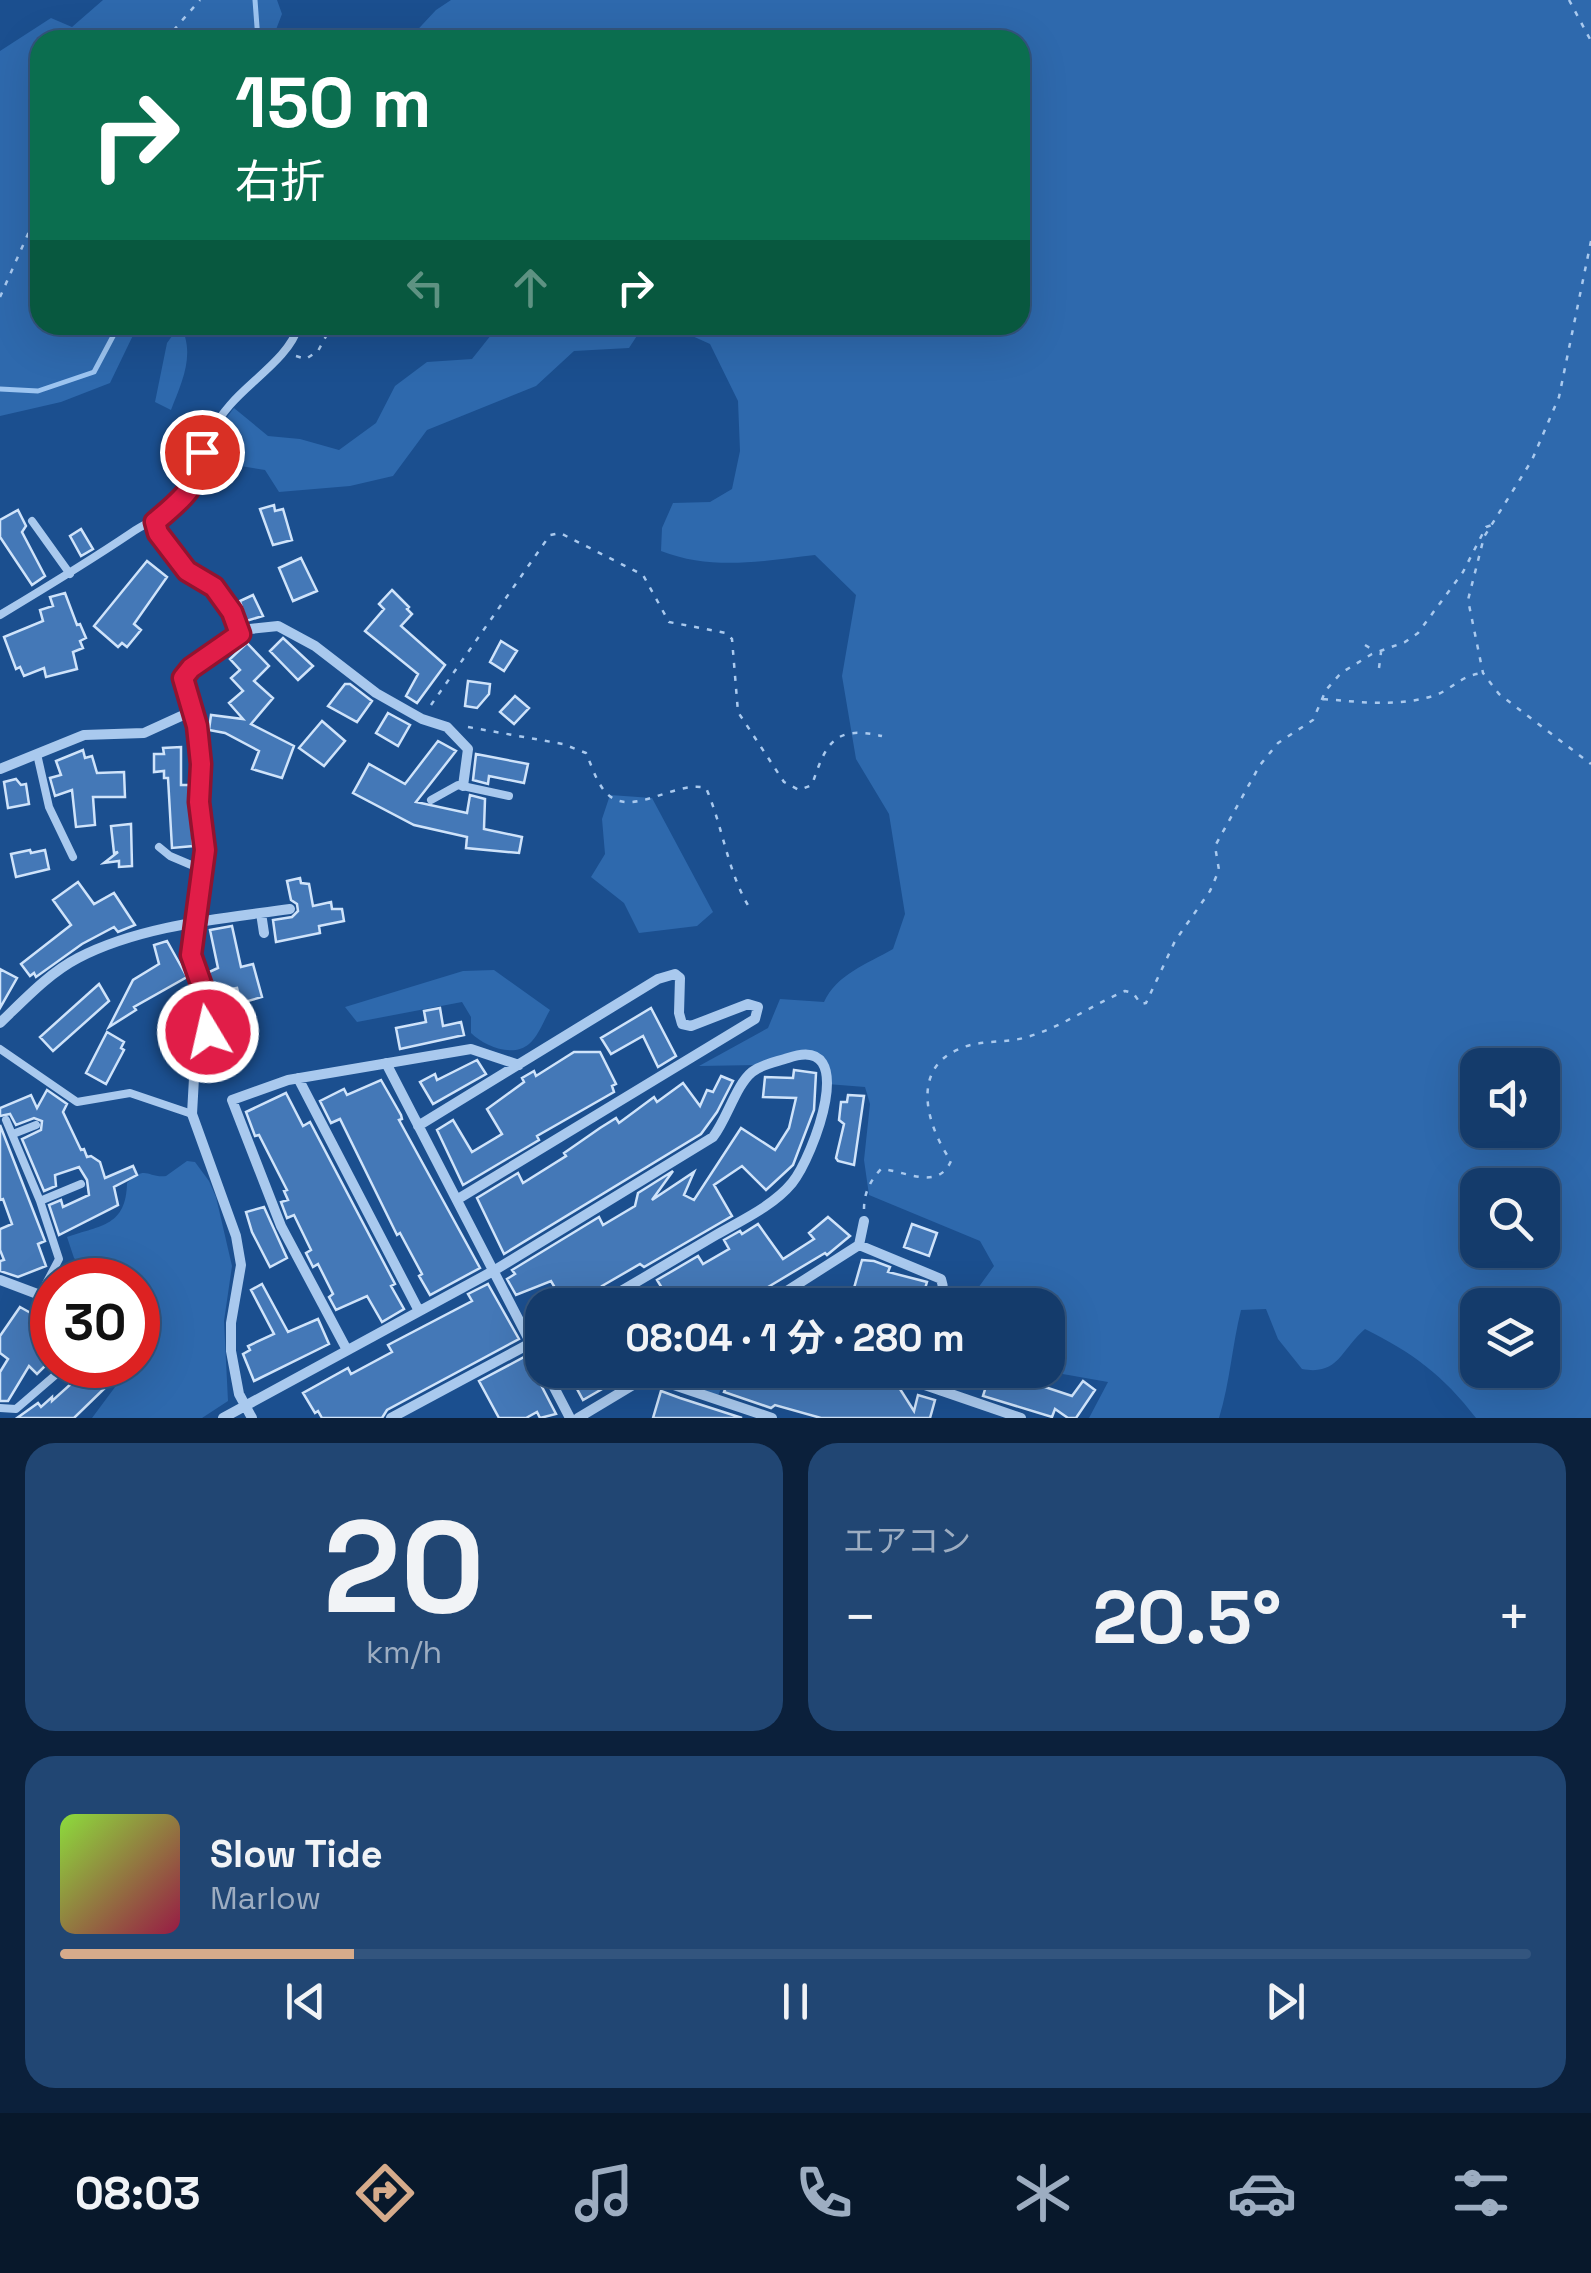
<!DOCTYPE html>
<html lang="ja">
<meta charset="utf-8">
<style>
body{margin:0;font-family:"Space Grotesk","Noto Sans JP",sans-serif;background:#214673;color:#f1f3f6;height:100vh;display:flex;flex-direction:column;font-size:38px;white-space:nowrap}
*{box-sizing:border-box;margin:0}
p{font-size:32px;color:#9dadc1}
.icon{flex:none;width:55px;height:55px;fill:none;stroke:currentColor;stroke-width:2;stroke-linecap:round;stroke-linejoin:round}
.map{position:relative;height:1418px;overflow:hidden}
.details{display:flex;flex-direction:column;gap:25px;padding:25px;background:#0b203b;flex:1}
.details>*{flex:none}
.guide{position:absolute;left:30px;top:30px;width:1000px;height:305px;border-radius:30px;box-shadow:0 10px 40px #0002,0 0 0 2px #33557e;background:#0b6e4f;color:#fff;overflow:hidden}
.controls{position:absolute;left:1460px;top:1048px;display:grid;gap:20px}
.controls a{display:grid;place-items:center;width:100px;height:100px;border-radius:20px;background:#143b6b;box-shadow:0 10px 40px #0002,0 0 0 2px #33557e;font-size:50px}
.speed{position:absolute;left:30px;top:1258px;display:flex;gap:20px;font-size:50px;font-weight:700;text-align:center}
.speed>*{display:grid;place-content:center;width:130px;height:130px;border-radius:50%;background:#143b6b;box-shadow:0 10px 40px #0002,0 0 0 2px #33557e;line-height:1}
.speed .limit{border:15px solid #d22;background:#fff;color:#111}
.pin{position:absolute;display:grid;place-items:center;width:85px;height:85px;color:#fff;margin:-42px;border:5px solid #fff;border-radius:50%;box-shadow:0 2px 10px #0007}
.me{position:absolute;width:110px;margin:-55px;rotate:351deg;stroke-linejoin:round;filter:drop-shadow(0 0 8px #0008)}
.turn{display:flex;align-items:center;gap:35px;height:210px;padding:0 40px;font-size:45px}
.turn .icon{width:130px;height:130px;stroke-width:2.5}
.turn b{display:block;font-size:70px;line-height:85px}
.lanes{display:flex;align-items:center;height:95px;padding:0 40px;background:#0003;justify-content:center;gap:50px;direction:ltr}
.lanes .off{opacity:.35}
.big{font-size:75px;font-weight:700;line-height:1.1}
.details .widget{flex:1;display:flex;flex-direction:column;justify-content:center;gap:15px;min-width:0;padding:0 35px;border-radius:30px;background:#214673}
.details .dial{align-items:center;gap:0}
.dial b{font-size:130px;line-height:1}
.song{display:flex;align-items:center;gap:30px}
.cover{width:120px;height:120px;border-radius:15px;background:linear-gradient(135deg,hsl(90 70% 55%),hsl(340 70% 35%))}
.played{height:10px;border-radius:5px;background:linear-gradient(90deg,#d6ab8b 20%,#33557e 20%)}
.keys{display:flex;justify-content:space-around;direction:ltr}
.heat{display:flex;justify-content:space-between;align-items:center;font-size:55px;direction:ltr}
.details .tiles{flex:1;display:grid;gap:25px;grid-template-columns:1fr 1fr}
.widget:last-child{grid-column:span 2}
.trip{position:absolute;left:525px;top:1288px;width:540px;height:100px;border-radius:30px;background:#143b6b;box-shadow:0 10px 40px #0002,0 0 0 2px #33557e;font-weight:700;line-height:100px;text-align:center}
.menu{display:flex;height:160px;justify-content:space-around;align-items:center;background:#08182b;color:#9dadc1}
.menu .icon{width:70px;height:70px}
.menu .current{color:#d6ab8b}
.menu b{font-size:45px;color:#f1f3f6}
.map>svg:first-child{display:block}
</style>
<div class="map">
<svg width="1591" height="1418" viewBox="0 0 1591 1418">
<rect width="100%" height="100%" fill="#1b4f8f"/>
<path fill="#2e69ad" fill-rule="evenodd" d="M 103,0 L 277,0 L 282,14 L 272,40 L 40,40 L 40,325 L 138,325 L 110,383 L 61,402 L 0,416 L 0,51 L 51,18 L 72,27 Z
M 451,0 L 1591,0 L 1591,1418 L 1476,1418 C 1443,1375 1413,1353 1365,1329 C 1341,1349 1339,1376 1302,1369 L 1278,1339 L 1266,1309 L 1241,1310 C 1232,1346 1230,1382 1219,1418 L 1089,1418 L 1108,1382 L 1040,1370 L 1048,1370 L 1048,1305 L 975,1305 L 978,1288 L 994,1266 L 980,1241 L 869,1195 L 864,1160 L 870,1104 L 865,1087 L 827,1084 L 816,1056 L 758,1065 L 699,1066 L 768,1028 L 780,999 L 824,1002 C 837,974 867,964 893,949 L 905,914 L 889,814 L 856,759 L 842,676 L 856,595 L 815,555 C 763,561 712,571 661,551 L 662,528 L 673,503 L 710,502 L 732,489 L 740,451 L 738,401 L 710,344 L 668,325 L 1020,325 L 1020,40 L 757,40 L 739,35 L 723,40 L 592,40 L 588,35 L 576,40 L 408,40 L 436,10 ZM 1478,1065 L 1542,1065 L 1542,1130 L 1478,1130 ZM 1478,1185 L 1542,1185 L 1542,1250 L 1478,1250 ZM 1478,1305 L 1542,1305 L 1542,1370 L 1478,1370 Z
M 180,325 C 196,353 182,382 171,410 L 155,402 L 167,343 Z
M 499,325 L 644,325 L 629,348 L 574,351 L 536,386 L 427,430 L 393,476 L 350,486 L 279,492 L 265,470 L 234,465 L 207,472 L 208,442 L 234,408 L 268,436 L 300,439 L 339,450 L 376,423 L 395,386 L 427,362 L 472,359 Z
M 610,795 L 652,798 L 713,912 L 697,926 L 639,933 L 624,903 L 591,877 L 605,854 L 602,819 Z
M 494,970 L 550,1010 C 544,1020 538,1037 529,1044 C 513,1058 484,1046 471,1033 L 471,1017 L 462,1002 L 357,1022 L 345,1007 L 463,971 Z
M 187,1161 L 195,1162 L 209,1181 L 216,1197 L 232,1266 L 224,1321 L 228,1401 L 202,1418 L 92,1418 L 121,1379 L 121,1365 L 138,1365 L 138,1280 L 96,1280 L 74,1258 L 67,1237 C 102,1225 126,1226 127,1183 C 146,1164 147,1178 166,1176 Z
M 671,1370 L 728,1370 L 718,1396 L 666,1378 Z"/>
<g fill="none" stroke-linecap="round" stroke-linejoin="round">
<path stroke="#9cc4f0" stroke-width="5" d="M 255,0 L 258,40
M 0,389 L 38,391 L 94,372 L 119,325"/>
</g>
<path fill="#4478b7" stroke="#cfe3fa" stroke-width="2.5" d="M 274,505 L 275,511 L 283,509 L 292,540 L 273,545 L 260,509 Z
M 18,510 L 26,526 L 22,532 L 45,576 L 32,585 L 0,537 L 0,520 Z
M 81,529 L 93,549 L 81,556 L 70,536 Z
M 301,558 L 317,591 L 293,601 L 279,568 Z
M 147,561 L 167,577 L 134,624 L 141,630 L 127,647 L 122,643 L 118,647 L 94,626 Z
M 392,590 L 409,607 L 407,609 L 412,614 L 401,626 L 445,665 L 417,703 L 406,696 L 418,674 L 365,631 L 384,609 L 379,604 Z
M 65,593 L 77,625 L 80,624 L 86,638 L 80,641 L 83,648 L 73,652 L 77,669 L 46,677 L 44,668 L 24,676 L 20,667 L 16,669 L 4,637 L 43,621 L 40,610 L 53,606 L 50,597 Z
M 253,595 L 263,616 L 246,621 L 240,601 Z
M 283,638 L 313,666 L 298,680 L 270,651 Z
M 501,641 L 517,651 L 504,671 L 490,662 Z
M 247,643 L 269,666 L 254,681 L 273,698 L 251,724 L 294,746 L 282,778 L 252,769 L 259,751 L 225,733 L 209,730 L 211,715 L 243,719 L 229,703 L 243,691 L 231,678 L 240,670 L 230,659 Z
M 468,681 L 490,684 L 489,694 L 477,708 L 465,706 Z
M 345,684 L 350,684 L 372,701 L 357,722 L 328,706 Z
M 515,696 L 529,708 L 514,724 L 500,712 Z
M 388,713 L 410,725 L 398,746 L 376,733 Z
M 322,721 L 345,741 L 324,766 L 299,748 Z
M 438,741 L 456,751 L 416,802 L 467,813 L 470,795 L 485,799 L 484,829 L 522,837 L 519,853 L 466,848 L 467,837 L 414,825 L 353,793 L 369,764 L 405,784 Z
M 181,747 L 181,785 L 189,785 L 193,846 L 172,848 L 168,778 L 164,778 L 164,771 L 154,772 L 154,754 L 164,754 L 163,748 Z
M 83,750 L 85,758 L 92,756 L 97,773 L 124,772 L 125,797 L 93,797 L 95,825 L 76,827 L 72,790 L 55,796 L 50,778 L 61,775 L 56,761 Z
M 476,754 L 528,764 L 524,783 L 489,776 L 488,784 L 473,780 Z
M 16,779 L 21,785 L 26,784 L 29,804 L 8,808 L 4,782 Z
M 131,824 L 132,866 L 119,867 L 119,861 L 104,863 L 118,852 L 114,853 L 111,826 Z
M 30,850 L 31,853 L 45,850 L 49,869 L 16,877 L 11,854 Z
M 300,878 L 301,883 L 309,884 L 313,906 L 331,902 L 332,909 L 342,909 L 344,921 L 319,926 L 320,933 L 276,942 L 273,920 L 292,917 L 298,911 L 297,904 L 291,900 L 287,881 Z
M 78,882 L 94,904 L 114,893 L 135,925 L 118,932 L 114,927 L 82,944 L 36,977 L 34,973 L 30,976 L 21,964 L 71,925 L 53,900 Z
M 232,926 L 241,967 L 253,964 L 262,997 L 241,1003 L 237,988 L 213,992 L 207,973 L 218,968 L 210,930 Z
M 167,941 L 187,977 L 134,1007 L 136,1010 L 109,1027 L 133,980 L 159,964 L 154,945 Z
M 0,969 L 17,978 L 0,1008 Z
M 99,984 L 109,1001 L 53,1051 L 40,1037 Z
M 440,1008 L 443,1026 L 461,1022 L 464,1035 L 400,1049 L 396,1028 L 426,1022 L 424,1011 Z
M 651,1008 L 676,1056 L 658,1067 L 643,1036 L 611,1054 L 601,1038 Z
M 107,1032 L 124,1042 L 121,1048 L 124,1050 L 106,1084 L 86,1073 Z
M 574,1052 L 600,1052 L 616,1084 L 612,1086 L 614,1092 L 537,1136 L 539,1140 L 463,1185 L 437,1130 L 453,1120 L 472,1152 L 502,1134 L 487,1109 L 524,1082 L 522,1078 L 534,1071 L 536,1076 Z
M 477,1060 L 486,1074 L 433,1104 L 420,1082 L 435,1074 L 437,1080 Z
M 794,1070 L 816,1073 L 814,1110 L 793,1165 L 766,1190 L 742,1166 L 714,1185 L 732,1216 L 644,1267 L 640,1264 L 602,1286 L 604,1291 L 579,1305 L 565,1305 L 551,1281 L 516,1295 L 507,1279 L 515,1274 L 512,1270 L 599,1217 L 603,1225 L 635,1206 L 638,1193 L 673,1171 L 652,1200 L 694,1172 L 684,1195 L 694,1200 L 741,1128 L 775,1150 L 789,1128 L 796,1098 L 763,1097 L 765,1077 L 793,1078 Z
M 721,1076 L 733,1081 L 717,1112 L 701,1134 L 504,1254 L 477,1198 L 518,1173 L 523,1183 L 566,1156 L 564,1153 L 600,1128 L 616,1118 L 619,1123 L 654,1097 L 657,1102 L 683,1083 L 700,1106 L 707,1090 L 713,1092 Z
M 381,1080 L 401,1115 L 402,1119 L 399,1120 L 480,1268 L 430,1295 L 419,1276 L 422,1274 L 400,1233 L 397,1235 L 340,1119 L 331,1123 L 320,1101 L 344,1089 L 347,1095 Z
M 47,1090 L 67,1104 L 63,1112 L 81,1150 L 84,1149 L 87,1157 L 91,1156 L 100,1162 L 105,1178 L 133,1166 L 137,1175 L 114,1187 L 118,1205 L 59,1235 L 49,1205 L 61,1200 L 63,1207 L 89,1195 L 87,1180 L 79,1167 L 55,1175 L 56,1186 L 44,1191 L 22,1139 L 41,1130 L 42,1121 L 34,1118 L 16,1125 L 10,1114 L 0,1116 L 0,1108 L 31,1095 L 37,1108 Z
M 286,1093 L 303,1126 L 310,1122 L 395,1284 L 391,1286 L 404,1309 L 382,1322 L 367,1296 L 336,1310 L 329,1297 L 333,1294 L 318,1264 L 313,1267 L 306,1253 L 311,1250 L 294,1215 L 287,1218 L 281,1202 L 288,1200 L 284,1191 L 287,1190 L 259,1135 L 255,1136 L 246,1112 Z
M 848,1095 L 864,1096 L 854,1165 L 838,1161 L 836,1158 L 844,1124 L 839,1120 L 841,1102 L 847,1102 Z
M 0,1125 L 45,1241 L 38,1244 L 46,1266 L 18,1277 L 0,1271 L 0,1261 L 4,1260 L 0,1250 L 0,1229 L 12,1224 L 3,1199 L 0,1200 Z
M 264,1207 L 287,1258 L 270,1267 L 252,1232 L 246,1212 Z
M 828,1217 L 850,1236 L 827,1255 L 825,1253 L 753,1296 L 760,1298 L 756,1305 L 632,1305 L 662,1288 L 657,1280 L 698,1256 L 703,1264 L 729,1249 L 724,1240 L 740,1231 L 742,1234 L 758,1224 L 783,1259 L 814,1239 L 809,1233 Z
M 912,1224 L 937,1233 L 929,1256 L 904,1247 Z
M 862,1260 L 874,1261 L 890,1267 L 888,1272 L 927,1282 L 921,1302 L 906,1298 L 904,1305 L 841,1305 L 846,1288 L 854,1288 Z
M 262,1284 L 288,1332 L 318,1319 L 329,1344 L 254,1381 L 243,1354 L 250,1350 L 248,1346 L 274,1334 L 251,1290 Z
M 488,1284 L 519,1339 L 387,1410 L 382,1418 L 322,1418 L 318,1411 L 315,1413 L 303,1393 L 348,1368 L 351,1374 L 392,1352 L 388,1345 L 472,1301 L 468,1294 Z
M 20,1307 L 36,1316 L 52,1333 L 52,1359 L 37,1374 L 29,1366 L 8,1401 L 0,1401 L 0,1372 L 8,1359 L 0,1353 L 0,1336 Z
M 526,1356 L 556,1414 L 540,1418 L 537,1412 L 526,1418 L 499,1418 L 479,1381 Z
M 92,1365 L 98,1371 L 103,1367 L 112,1378 L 111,1382 L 74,1418 L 17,1418 L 38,1403 L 41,1407 L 52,1397 L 52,1401 Z
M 578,1370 L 635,1370 L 583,1400 L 569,1374 Z
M 733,1370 L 766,1376 L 768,1370 L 844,1370 L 900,1389 L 914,1411 L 918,1395 L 935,1400 L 930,1418 L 821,1418 L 775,1405 L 771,1408 L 724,1392 Z
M 974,1370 L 994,1370 L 1072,1396 L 1083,1381 L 1095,1390 L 1076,1418 L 1068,1418 L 1055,1409 L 1052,1417 L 983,1396 L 988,1380 Z
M 661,1391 L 680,1398 L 742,1418 L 653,1418 Z"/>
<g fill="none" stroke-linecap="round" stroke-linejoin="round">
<path stroke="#a9c9ee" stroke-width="2.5" stroke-dasharray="5 8" stroke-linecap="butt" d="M 1569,0 L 1591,41
M 165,40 L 200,0
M 1591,241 L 1559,397 L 1532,460 L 1484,537 L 1468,600 L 1483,673 L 1499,694 L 1591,764
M 0,297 L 40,207
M 296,356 L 306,359 L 318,351 L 332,325
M 1365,645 L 1375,651
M 1379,668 L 1381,652
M 1323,699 C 1360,702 1396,707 1433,696 C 1452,690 1459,676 1482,673
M 431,705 L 550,535 L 560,533 L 643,575 L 669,622 L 726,633 L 732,639 L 738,712 L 784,782 L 799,790 L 812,785 C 826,743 834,725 882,736
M 468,727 L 563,744 L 586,753 C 591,764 595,778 603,789 C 627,823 674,779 706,788 C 723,827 727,870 749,907
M 864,1209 C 864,1193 870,1181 881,1169 C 906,1171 938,1191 951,1161 C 928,1128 909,1070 959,1049 C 980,1039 1005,1044 1027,1037 C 1062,1027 1092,1005 1125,991 L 1133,993 L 1141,1004 L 1146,1003 L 1175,941 L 1210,891 L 1219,870 L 1215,846 L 1260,765 L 1278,743 L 1313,720 L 1326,690 L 1341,673 L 1372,654 L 1405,642 L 1418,633 L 1463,572 L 1486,527 L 1492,525"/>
<path stroke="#a9c9ee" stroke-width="8" d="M 32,521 L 70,574
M 155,522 L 158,533 L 187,571 L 214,587 L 232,612 L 240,635
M 0,615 C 45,588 88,562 131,533 C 150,520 173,513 188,494 C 199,481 198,467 203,451 C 208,433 218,419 230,405 C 252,379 289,358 299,325
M 37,754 L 49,807 L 73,857
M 431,800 L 458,785 L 509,796
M 159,847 L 170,856 L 203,870
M 0,1049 L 77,1102 L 130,1093 L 192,1114
M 6,1120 L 40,1201 L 59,1259 L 40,1295
M 13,1134 L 36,1125
M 40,1201 L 81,1184
M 0,1408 L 16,1409 L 67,1365"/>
<path stroke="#a9c9ee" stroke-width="10" d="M 0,769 L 84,735 L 144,733 L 190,712
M 261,913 L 264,933
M 0,1023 C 24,1000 49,973 78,958 C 142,925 220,919 290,909
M 386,1063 L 542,1365
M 298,1078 L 419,1311
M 418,1126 L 658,979 L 675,974 L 680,978 L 679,1013 L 682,1024 L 691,1026 L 748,1004 L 758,1007 L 755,1019 L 458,1199
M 859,1245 L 941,1279 C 945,1291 943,1297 933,1305
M 0,1280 L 40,1295 L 52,1308
M 765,1305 L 859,1245 L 864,1221
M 347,1350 L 281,1226 L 232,1100 L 288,1080 L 471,1049 L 519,1065
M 545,1370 L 570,1418
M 881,1370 L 1021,1418
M 944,1370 L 950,1380 L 949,1393
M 647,1376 L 772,1418
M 223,1418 L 495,1270 L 713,1137 C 727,1119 736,1085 752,1072 C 762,1064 776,1062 788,1058 C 861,1032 813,1157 792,1183 C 773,1206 742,1220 716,1235 C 677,1258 637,1282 597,1305
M 252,1418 L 239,1394 L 231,1351 L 231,1323 L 241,1265 L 236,1236 L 192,1114 L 194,1078 L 208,1032 L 210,1009 L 191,955 L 205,850 L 199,802 L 201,763 L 197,726 L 183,678 L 191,668 L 240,635 L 250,629 L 278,626 L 315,646 L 376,693 L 422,719 L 447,727 L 468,749 L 463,786
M 391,1418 L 542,1337
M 578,1418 L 658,1370"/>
</g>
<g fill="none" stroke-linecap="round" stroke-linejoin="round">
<g stroke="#92132f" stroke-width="25">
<path id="route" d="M 202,452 C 199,487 180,501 155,522 L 158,533 L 187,571 L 214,587 L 232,612 L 240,634 L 191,668 L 183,678 L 197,726 L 201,764 L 199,802 L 205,850 L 191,955 L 210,1009 L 208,1032"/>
</g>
<use href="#route" stroke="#e11d48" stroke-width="18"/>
</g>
</svg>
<div class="controls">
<a><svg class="icon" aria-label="sound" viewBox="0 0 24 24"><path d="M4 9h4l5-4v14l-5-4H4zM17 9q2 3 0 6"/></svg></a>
<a><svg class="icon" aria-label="search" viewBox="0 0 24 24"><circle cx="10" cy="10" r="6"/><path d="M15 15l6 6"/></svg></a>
<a><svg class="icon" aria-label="layers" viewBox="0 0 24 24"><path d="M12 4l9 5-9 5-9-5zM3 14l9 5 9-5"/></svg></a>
</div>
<div class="speed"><div class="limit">30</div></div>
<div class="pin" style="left:202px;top:452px;background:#d93025"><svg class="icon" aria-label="arrive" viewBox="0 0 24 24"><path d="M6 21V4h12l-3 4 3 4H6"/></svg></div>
<svg class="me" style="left:208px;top:1032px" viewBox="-20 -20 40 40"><circle r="17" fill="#e11d48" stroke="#fff" stroke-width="3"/><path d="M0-11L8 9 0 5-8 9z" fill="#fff"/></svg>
<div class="trip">08:04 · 1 分 · 280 m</div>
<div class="guide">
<div class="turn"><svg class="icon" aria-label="right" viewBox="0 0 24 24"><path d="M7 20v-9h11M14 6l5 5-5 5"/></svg><div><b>150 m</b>右折</div></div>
<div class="lanes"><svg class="icon off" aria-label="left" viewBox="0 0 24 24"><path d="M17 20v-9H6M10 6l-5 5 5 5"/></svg><svg class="icon off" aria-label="ahead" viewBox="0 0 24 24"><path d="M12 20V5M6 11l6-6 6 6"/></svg><svg class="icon" aria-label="right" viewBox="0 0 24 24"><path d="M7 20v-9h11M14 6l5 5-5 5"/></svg></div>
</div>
</div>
<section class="details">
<div class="tiles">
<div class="widget dial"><b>20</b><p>km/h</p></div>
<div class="widget"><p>エアコン</p>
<div class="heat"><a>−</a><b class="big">20.5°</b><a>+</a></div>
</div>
<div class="widget">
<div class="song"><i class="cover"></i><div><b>Slow Tide</b><p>Marlow</p></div></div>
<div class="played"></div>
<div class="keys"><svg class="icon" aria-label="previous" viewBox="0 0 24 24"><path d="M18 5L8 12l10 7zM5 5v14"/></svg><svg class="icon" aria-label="pause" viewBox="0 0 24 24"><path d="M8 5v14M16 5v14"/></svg><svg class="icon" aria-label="next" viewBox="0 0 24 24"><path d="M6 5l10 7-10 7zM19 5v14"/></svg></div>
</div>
</div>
</section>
<nav class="menu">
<b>08:03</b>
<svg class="icon current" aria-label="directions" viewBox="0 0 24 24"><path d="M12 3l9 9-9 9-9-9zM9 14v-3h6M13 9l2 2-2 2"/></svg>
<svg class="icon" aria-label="music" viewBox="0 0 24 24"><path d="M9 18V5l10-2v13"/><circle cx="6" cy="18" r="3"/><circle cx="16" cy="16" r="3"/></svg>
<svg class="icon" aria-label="phone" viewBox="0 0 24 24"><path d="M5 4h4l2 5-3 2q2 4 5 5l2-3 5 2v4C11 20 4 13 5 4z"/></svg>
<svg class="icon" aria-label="climate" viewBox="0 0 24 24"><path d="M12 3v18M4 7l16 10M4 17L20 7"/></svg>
<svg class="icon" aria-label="car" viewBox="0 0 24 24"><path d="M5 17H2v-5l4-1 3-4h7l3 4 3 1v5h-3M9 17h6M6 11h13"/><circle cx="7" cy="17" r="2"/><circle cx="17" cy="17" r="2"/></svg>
<svg class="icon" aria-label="filters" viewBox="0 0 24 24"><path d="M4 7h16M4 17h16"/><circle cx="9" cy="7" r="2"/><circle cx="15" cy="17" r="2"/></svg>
</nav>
